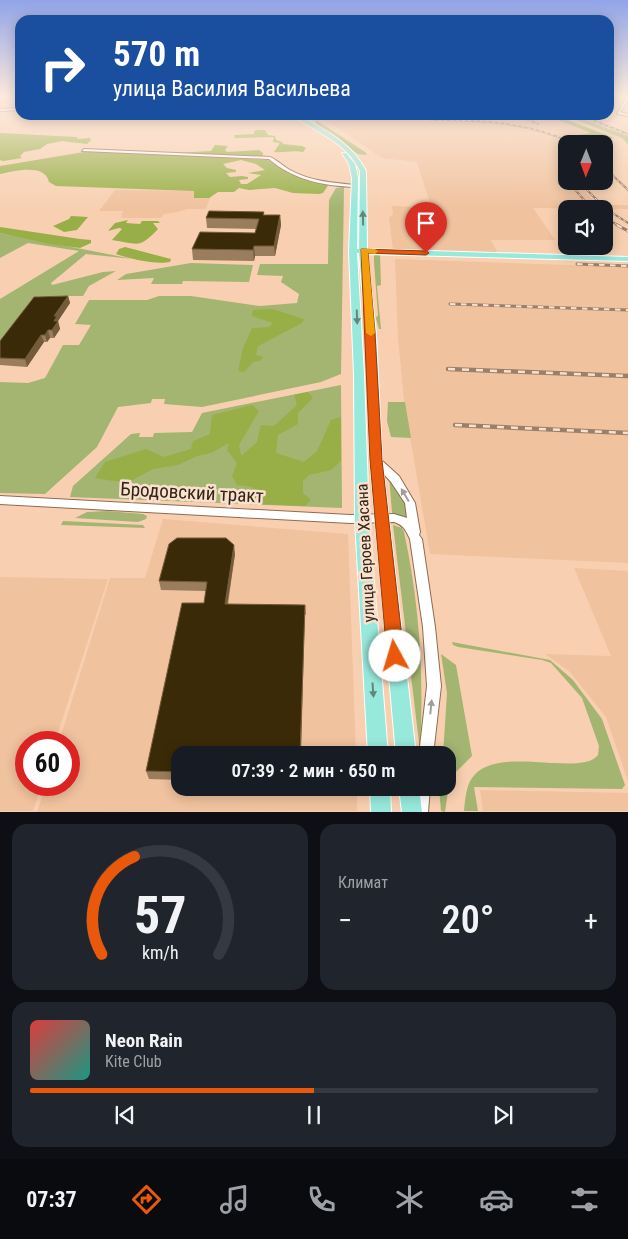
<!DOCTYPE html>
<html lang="ru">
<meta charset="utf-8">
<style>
body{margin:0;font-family:"Roboto Condensed",sans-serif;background:#20242c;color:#f1f3f6;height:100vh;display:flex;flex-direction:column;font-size:19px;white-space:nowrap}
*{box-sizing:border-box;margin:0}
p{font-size:16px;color:#9ea1a6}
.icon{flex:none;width:28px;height:28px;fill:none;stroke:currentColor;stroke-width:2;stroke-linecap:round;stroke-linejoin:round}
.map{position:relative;height:812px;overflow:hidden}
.details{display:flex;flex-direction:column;gap:12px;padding:12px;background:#0d0f14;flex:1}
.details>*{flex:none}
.banner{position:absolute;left:15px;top:15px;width:599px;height:105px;border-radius:15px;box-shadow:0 2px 12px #0003;background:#1a4fa0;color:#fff;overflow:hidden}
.needle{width:32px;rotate:181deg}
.tools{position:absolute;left:558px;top:135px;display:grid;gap:10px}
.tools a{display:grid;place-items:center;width:55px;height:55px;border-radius:10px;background:#171b24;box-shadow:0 2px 12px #0003;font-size:25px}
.speed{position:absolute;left:15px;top:731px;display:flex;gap:10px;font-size:25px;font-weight:700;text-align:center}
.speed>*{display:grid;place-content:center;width:65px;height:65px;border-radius:50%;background:#171b24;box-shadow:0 2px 12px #0003;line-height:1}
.speed .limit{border:8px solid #d22;background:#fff;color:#111}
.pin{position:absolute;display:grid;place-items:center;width:42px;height:42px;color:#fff;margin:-51px -21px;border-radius:50% 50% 50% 0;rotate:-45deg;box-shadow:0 0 5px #0007}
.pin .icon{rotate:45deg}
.me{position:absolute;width:55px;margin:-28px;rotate:354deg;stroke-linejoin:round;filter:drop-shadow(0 0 4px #0008)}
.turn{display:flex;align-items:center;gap:18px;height:105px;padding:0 15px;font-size:22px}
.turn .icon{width:65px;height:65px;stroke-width:2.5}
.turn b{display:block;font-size:35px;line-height:42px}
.big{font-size:38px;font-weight:600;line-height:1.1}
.details .widget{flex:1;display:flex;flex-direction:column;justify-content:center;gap:8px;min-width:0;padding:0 18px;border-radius:15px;background:#20242c}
.details .dial{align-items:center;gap:0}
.dial svg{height:130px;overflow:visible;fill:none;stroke:#363941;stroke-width:7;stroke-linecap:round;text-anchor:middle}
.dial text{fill:#f1f3f6;stroke:none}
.song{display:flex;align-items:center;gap:15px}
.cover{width:60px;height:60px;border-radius:8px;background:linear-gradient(135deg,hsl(0 70% 55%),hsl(170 70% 35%))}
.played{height:5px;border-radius:2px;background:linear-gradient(90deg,#ea580c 50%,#363941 50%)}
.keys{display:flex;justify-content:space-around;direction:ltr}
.heat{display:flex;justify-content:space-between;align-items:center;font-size:28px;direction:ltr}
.details .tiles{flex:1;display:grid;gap:12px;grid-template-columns:1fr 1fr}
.widget:last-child{grid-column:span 2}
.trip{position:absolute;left:171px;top:746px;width:285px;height:50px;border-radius:15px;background:#171b24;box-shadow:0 2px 12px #0003;font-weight:600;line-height:50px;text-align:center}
.dock{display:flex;height:80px;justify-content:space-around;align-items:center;background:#090b0e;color:#9ea1a6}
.dock .icon{width:35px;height:35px}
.dock .current{color:#ea580c}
.dock b{font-size:22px;color:#f1f3f6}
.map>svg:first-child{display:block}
</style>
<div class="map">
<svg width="628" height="812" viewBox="0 0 628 812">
<rect width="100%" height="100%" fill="#f8d0b1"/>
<path fill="#f0c29e" d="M 318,115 L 546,116 L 568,124 L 585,133 L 567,135 L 579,144 L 566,144 L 566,181 L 576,181 L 597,205 L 628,205 L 628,209 L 533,208 L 555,240 L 491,240 L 498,254 L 393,250 L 389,218 L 393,214 L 392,206 L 422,207 L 421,203 L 430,203 L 417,162 L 382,158 L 330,123 L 336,123 L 328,122 Z
M 115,190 L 213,191 L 206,209 L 187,209 L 178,212 L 164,214 L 161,218 L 121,218 L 123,211 L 99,211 Z
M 395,259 L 628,267 L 628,563 L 430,554 L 404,401 L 398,338 Z
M 163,519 L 348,534 L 356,755 L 180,755 L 180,788 L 357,788 L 357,811 L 37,812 L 46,785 L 69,785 L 69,742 L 59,742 L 110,578 L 145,578 Z
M 574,568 L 628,571 L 628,781 L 606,717 L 569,671 L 545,654 L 611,656 Z
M 0,577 L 108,579 L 55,742 L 26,742 L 26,785 L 42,785 L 33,811 L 0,811 Z
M 480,790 L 628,793 L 628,811 L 483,811 Z"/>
<path fill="#a3b571" d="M 564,115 L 578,117 L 628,136 L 628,144 L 622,138 Z
M 316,120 L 365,152 L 367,155 L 358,154 L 316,124 Z
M 344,187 L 341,374 L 321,382 L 202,407 L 164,404 L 165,399 L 152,399 L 151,403 L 118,407 L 97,447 L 45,494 L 0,493 L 0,382 L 28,383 L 45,378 L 63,345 L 79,345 L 91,325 L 75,324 L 89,300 L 147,300 L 159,296 L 191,296 L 260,306 L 297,303 L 299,294 L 281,282 L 283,276 L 257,275 L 260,264 L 328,264 L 329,200 L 336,188 Z
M 0,233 L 133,259 L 86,254 L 51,283 L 52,285 L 103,272 L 116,271 L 89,286 L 83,296 L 38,296 L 31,300 L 0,343 L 0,299 L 79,251 L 28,243 L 0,258 Z
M 380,254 L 381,285 L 377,286 L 381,329 L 379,329 L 376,318 L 378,315 L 374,263 L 374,255 Z
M 191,263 L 253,265 L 249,282 L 183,281 L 182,284 L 151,284 L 154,278 L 117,280 L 126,274 Z
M 341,385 L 342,508 L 70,497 L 73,486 L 131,434 L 140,433 L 139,437 L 153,437 L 154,433 L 192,432 L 202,413 Z
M 388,402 L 405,402 L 411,438 L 391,437 L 387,421 Z
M 389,475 L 406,501 L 409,519 L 392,513 Z
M 107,511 L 143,514 L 147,516 L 146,519 L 138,522 L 75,518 L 87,512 Z
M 63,521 L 143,525 L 145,528 L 61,525 Z
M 393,525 L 402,528 L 404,532 C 420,606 424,676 420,751 Z
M 452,642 L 550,660 L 573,680 L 602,719 L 625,785 L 622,789 L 474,787 L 478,811 L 464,811 C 465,801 466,786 472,778 C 496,743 580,778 598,755 L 599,746 L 582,698 L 551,663 L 542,660 L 458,647 L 453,645 Z
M 441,654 L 456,665 L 472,756 L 450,778 L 445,812 L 441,811 L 439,788 L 448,788 L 448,755 L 443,755 L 447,693 Z"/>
<path fill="#97af46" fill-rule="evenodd" d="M 545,115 L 555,115 L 614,138 L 605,140 L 595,136 L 578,136 L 588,141 L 580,143 L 569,136 L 591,133 Z
M 258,130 L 265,130 L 268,135 L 275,136 L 276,140 L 282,142 L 283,144 L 302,146 L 306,148 L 303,152 C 293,150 285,153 274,152 L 280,143 L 273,142 L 274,137 L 235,138 L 234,135 L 254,134 L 254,131 Z
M 0,133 L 77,137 L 77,139 L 90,138 L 91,140 L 87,144 L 62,141 L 47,144 L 40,149 L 24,152 L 20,156 L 22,158 L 3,161 L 0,160 Z
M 215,145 L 228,146 L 225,150 L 227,152 L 259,150 L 263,153 L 263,157 L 174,153 L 211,151 Z
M 90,151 L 268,160 L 289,173 L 329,184 L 323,193 L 319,194 L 293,193 L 275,188 L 249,190 L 239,188 L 234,192 L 218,192 L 209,198 L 194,198 L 194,191 L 56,186 L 49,182 C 45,163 14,171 0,174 L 0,166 ZM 241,160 L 256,164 L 265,170 L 248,173 L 261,175 L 247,184 L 241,184 L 239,180 L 248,179 L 248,177 L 242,176 L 230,177 L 226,173 L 236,172 L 236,170 L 227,168 L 223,164 Z
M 71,216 L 88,217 L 77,230 L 64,232 L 53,226 L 69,219 Z
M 128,220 L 126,223 L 140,224 L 142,221 L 158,221 L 160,223 L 153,223 L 158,229 C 139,249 139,244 112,240 L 122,229 L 119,228 L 108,231 L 115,223 Z
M 0,227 L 80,239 L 91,240 L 91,243 L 80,248 L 50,244 L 0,233 Z
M 125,247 L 171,259 L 170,262 C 157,265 130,259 116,254 L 119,249 Z
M 272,309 L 304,319 L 302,323 L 258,346 L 256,355 L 263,357 L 260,361 L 253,362 L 244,372 L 238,371 L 243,348 L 252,328 L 269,327 L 273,323 L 252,316 L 253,310 Z
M 308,392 L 313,398 L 298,413 L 298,424 L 278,435 L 276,453 L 304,462 L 317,451 L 331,420 L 341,417 L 341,461 L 331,470 L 309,475 L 303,481 L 303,493 L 311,500 L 305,506 L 258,504 L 251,497 L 253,487 L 237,485 L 232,476 L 237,463 L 227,450 L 229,443 L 211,453 L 197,456 L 178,465 L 153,469 L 127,483 L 95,478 L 105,462 L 146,449 L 164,457 L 191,449 L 193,441 L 210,434 L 212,415 L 252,405 L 259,411 L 239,445 L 241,456 L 257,442 L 261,425 L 274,426 L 297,405 L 294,395 Z"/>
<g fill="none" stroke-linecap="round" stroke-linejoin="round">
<g stroke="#8f6c4f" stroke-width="2">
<path id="minor" d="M 627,97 L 628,97 L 628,101 L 620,112 L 628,114 L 628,116 L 617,114 Z
M 20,108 L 20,110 L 0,111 L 0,109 Z
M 84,149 L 270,157 C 277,160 283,166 290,170 C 310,181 333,183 355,185 L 357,186 L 355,187 C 324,186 293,180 269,159 L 82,151 Z
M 376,457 L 379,458 L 399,476 L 415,503 L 420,532 L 419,535 L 422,539 L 435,627 L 441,686 L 433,755 L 419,755 L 427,686 L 423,627 L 410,539 C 406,531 404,525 394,522 L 350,523 L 0,504 L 0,496 L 350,515 L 394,514 L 407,518 L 405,503 L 391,482 L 371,460 L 373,458 Z
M 414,788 L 430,788 L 428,812 L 412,812 Z"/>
</g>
<g stroke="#fff" stroke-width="2">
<path id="major" d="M 293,115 L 298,115 C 325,130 352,143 366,171 L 367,249 L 628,257 L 628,261 L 367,254 L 376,333 L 382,460 L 416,755 L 396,755 L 370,460 L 366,333 L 359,253 L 357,253 L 364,375 L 369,519 L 388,755 L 368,755 L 355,519 L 354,375 L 349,251 L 352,178 L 349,164 L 342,153 L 346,153 L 355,164 L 358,178 L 357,249 L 359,249 L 360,171 C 346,141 317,134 293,115 Z
M 370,788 L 390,788 L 391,812 L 371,812 Z
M 399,788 L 419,788 L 422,812 L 402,812 Z"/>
</g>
<use href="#minor" fill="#fff" fill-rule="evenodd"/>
<use href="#major" fill="#97e9dc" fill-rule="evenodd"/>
<g stroke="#9b7f69" stroke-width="2">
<path id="rail-far2" d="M 518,115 L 538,124
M 580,115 L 628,134
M 432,120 C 482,120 529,122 575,144
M 561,161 L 566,168
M 604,167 L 628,190
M 578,181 L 606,209 L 628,223
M 571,185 L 592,209
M 604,218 L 620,226"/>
</g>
<g stroke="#9b7f69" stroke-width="3">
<path id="rail-far1" d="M 617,225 L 628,231
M 577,264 L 628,266
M 450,304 L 628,310"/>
</g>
<g stroke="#9b7f69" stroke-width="4.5">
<path id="rail" d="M 448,369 L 628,376
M 455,425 L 628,433"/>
</g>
<use href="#rail-far2" stroke="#f9e1ce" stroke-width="1" stroke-dasharray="3" stroke-linecap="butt"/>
<use href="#rail-far1" stroke="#f9e1ce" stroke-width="2" stroke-dasharray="5.5" stroke-linecap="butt"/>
<use href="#rail" stroke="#f9e1ce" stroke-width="2.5" stroke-dasharray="7" stroke-linecap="butt"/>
</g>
<path fill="#9a7d5c" d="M 264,212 L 264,215 L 280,215 L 281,225 L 275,256 L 255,256 L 254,261 L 193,260 L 192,249 L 255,233 L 256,229 L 207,228 L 206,218 Z
M 68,296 L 70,303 L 58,321 L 60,329 L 54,338 L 50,338 L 47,342 L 44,342 L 27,367 L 0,365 L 0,341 Z
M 235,554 L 228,604 L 305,605 L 306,614 L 180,755 L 180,780 L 149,779 L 146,771 L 204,603 L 206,591 L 161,590 L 159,581 Z"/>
<path fill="#745c3b" d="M 280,215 L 281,225 L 275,256 L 274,246 Z
M 254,246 L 255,256 L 254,261 L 253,250 Z
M 68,296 L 70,303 L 58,321 L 60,329 L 54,338 L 52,330 L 54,316 Z
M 48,330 L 50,338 L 47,342 L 45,335 Z
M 41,335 L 44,342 L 27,367 L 25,359 Z
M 234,545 L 235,554 L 226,612 L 225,604 Z
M 305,605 L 301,755 L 300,755 Z"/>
<path fill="#3b2a08" stroke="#745c3b" d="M 209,211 L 264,212 L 263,215 L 280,215 L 274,246 L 254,246 L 253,250 L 192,249 L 200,232 L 255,233 L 259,219 L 206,218 Z
M 68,296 L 54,316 L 57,316 L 54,321 L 58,321 L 52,330 L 48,330 L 45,335 L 41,335 L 25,359 L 0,358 L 0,341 L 34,297 Z
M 177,538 L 226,538 L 234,545 L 225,604 L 305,605 L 300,755 L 180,755 L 180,772 L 146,771 L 182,603 L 204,603 L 207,582 L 159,581 L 169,544 Z"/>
<defs><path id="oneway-solid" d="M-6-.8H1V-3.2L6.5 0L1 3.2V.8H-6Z" transform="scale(1.25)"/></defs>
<g fill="#64867a">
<use href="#oneway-solid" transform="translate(363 218) rotate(-91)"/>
<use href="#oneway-solid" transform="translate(357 317) rotate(88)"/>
<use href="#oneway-solid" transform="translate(373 690) rotate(86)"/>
</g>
<g fill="#a39c97">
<use href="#oneway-solid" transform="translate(405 495) rotate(-121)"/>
<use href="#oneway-solid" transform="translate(431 707) rotate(-84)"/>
</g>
<linearGradient id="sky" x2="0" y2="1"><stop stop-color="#91a4e8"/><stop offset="0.46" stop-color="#fceadc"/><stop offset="1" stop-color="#fceadc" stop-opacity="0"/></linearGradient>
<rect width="628" height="210" fill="url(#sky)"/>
<path fill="#ea580c" stroke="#983908" d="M 361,249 L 426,251 L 429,253 L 426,255 L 368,253 L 375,333 L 382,460 L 404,656 L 401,662 L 395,664 L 389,662 L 387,656 L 370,460 Z"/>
<path fill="#f59e0b" d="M 361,249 L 375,249 L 378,251 L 375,254 L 368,253 L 375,333 L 371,336 L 366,333 Z"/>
<g text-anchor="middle" stroke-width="5" stroke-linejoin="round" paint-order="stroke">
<g font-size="16" fill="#322317" stroke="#f9e1ce">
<text transform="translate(365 553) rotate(-93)" y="6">улица Героев Хасана</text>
</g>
<g font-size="19" fill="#322317" stroke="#f9e1ce">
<text transform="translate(192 492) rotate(3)" y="7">Бродовский тракт</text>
</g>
</g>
</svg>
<div class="tools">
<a><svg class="needle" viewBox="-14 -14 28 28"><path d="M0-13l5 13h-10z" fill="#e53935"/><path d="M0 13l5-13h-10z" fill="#9ea1a6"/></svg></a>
<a><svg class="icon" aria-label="sound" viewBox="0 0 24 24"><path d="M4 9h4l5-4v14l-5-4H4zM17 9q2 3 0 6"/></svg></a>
</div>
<div class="speed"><div class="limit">60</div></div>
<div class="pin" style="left:426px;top:253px;background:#d93025"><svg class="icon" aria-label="arrive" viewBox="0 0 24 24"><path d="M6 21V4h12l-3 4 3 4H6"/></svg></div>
<svg class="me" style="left:395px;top:656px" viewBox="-20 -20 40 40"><circle r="19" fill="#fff"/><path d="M0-13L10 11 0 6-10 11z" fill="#ea580c"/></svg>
<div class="trip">07:39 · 2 мин · 650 m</div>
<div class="banner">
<div class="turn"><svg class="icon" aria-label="right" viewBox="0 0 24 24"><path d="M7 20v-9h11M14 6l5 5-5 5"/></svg><div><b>570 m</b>улица Василия Васильева</div></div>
</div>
</div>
<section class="details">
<div class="tiles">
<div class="widget dial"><svg viewBox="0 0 100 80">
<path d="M14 69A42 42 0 1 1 86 69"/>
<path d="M14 69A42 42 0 0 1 34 9" stroke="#ea580c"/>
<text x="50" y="56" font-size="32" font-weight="700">57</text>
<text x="50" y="72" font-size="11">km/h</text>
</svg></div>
<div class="widget"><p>Климат</p>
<div class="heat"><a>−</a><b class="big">20°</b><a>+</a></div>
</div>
<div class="widget">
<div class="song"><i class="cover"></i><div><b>Neon Rain</b><p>Kite Club</p></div></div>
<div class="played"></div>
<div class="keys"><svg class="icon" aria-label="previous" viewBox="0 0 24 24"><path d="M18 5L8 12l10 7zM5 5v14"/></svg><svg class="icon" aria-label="pause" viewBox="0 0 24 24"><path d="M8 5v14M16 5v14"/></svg><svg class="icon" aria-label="next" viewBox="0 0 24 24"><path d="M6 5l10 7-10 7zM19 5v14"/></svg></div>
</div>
</div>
</section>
<nav class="dock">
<b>07:37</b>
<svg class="icon current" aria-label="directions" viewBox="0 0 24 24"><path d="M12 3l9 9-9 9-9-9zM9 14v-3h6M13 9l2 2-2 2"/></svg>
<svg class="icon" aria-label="music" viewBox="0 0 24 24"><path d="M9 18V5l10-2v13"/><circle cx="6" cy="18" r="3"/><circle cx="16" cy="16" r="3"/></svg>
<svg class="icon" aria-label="phone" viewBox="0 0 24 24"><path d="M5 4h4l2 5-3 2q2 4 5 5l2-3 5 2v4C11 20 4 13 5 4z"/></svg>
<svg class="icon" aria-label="climate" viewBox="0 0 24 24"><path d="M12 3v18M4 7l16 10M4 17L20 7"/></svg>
<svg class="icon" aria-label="car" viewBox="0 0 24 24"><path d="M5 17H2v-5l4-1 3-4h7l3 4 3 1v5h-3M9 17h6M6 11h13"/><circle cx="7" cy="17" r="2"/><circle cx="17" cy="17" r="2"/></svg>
<svg class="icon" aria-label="filters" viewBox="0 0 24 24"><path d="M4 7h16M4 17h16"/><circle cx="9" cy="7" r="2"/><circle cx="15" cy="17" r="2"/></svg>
</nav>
